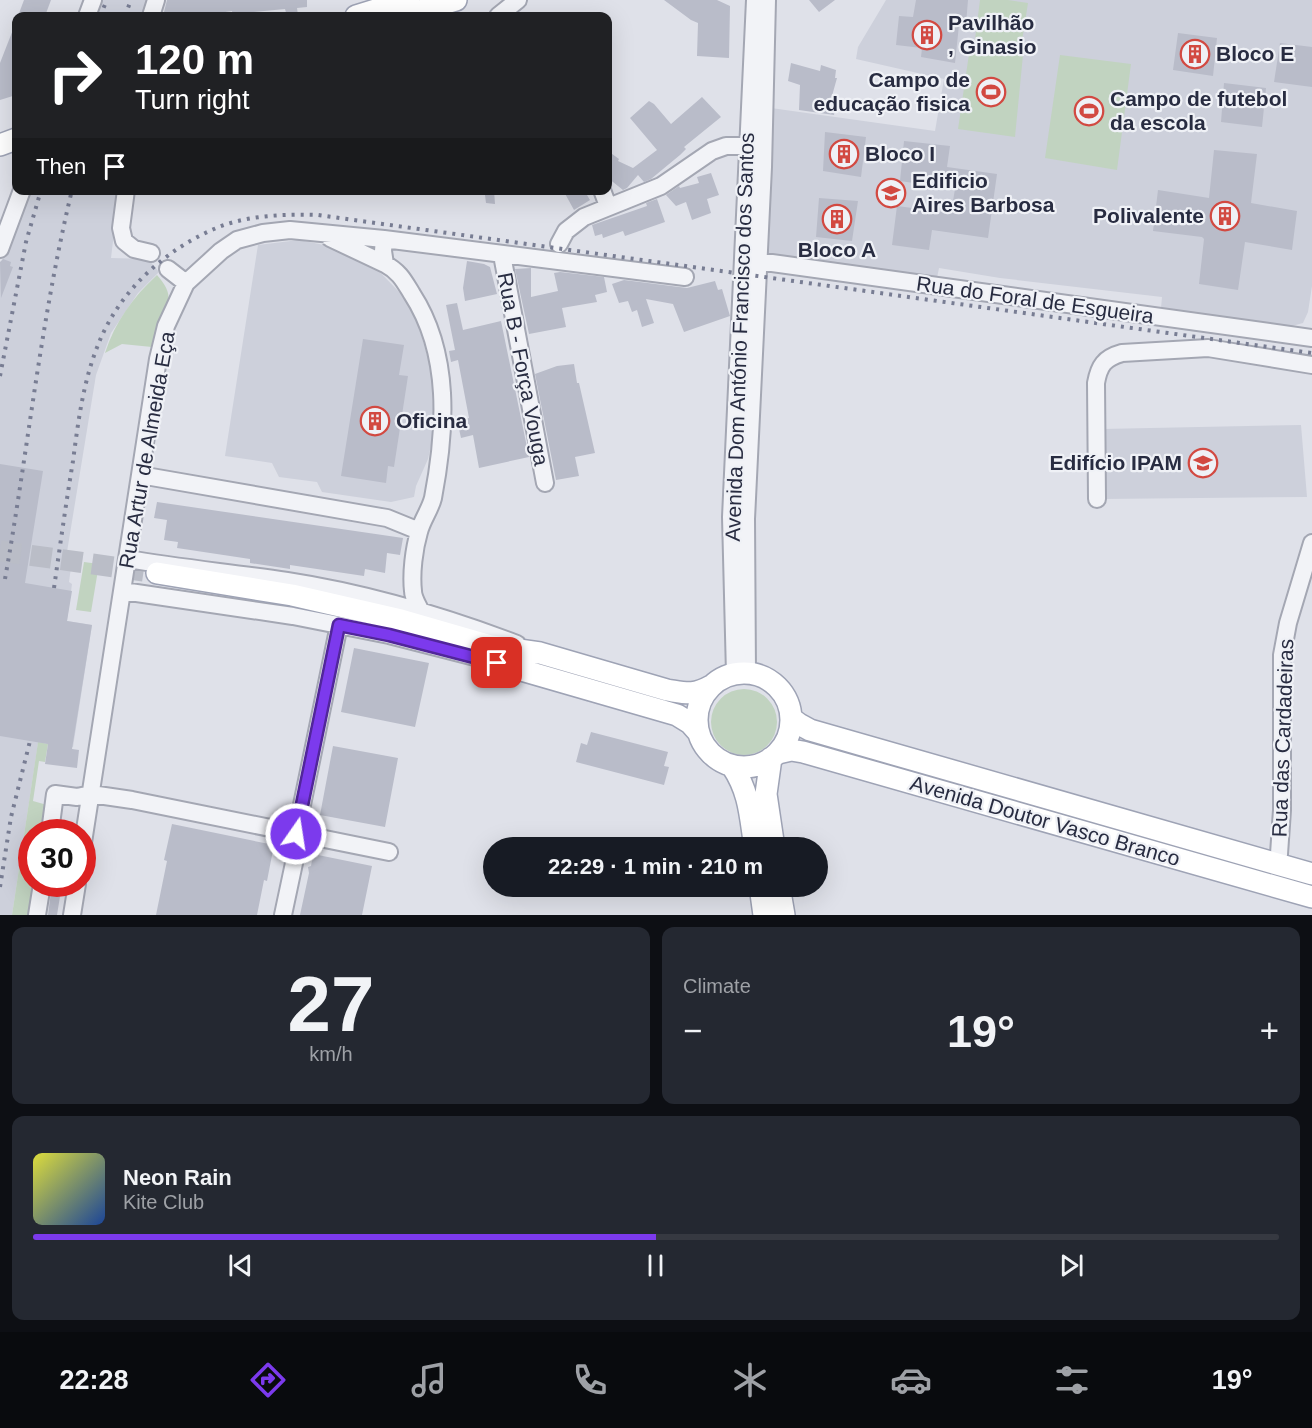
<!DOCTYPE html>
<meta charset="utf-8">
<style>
body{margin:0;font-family:Helvetica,sans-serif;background:#242831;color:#f1f3f6;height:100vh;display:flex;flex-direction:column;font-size:22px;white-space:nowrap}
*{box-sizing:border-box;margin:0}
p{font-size:20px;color:#9ea1a6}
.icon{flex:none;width:33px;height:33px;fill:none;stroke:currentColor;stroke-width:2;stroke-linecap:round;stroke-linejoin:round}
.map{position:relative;height:915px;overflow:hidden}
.panel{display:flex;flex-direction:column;gap:12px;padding:12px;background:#0d0f14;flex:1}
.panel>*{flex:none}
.top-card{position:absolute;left:12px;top:12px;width:600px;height:183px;border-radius:12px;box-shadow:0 6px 24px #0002;background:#202124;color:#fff;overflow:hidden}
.speed{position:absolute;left:18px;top:819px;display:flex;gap:12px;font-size:30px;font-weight:700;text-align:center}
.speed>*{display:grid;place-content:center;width:78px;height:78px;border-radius:50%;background:#171b24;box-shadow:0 6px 24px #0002;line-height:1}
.speed .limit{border:9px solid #d22;background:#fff;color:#111}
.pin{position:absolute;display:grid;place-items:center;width:51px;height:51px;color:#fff;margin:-26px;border-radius:12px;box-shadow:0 3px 9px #0006}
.me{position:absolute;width:66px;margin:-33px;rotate:13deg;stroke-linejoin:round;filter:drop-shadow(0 0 4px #0008)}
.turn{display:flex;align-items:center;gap:21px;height:126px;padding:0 24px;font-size:27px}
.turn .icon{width:78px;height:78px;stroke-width:2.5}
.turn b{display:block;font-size:42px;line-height:51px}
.then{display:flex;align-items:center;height:57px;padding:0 24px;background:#0003;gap:12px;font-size:22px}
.big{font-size:45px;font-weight:800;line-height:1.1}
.panel .widget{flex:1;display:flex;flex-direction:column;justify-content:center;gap:9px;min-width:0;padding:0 21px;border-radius:12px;background:#242831}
.panel .dial{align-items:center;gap:0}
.dial b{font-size:78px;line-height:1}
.song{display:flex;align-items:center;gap:18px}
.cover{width:72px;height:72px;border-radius:9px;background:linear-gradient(135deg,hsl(60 70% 55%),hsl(220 70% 35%))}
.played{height:6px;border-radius:3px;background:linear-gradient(90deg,#7c3aed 50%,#363941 50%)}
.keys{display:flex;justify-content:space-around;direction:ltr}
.heat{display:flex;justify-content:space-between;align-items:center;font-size:33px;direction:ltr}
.panel .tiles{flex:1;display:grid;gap:12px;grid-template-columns:1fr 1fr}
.widget:last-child{grid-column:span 2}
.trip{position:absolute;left:483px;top:837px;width:345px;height:60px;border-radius:30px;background:#171b24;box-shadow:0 6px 24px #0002;font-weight:800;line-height:60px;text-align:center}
.menu{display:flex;height:96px;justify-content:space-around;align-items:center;background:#090b0e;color:#9ea1a6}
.menu .icon{width:42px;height:42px}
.menu .selected{color:#7c3aed}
.menu b{font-size:27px;color:#f1f3f6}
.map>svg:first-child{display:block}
</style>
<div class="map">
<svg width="1312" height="915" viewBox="0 0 1312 915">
<rect width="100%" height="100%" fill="#dfe1e9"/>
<path fill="#cdd0db" d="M 100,0 L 147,0 L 143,16 L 94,16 Z
M 886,0 L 1312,0 L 1312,286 L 1308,312 L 1303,323 L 1292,326 L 1161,308 L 1162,297 L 1000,278 L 939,268 L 937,278 L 767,255 L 771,108 L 935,131 L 944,79 L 856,59 L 858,47 Z
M 119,190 L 111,258 L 148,259 L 159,272 L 138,293 L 111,333 L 96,375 L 66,558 L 72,560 L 69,582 L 72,584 L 67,621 L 92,625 L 73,747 L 38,743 L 12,915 L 0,915 L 0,266 L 29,191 Z
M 299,240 L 334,247 L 369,261 L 404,297 L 418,324 L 431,369 L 434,432 L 428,459 L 416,486 L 414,497 L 391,502 L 322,492 L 317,482 L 279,477 L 272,463 L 225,456 L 258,245 Z
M 1301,425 L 1307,497 L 1103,499 L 1102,429 Z"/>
<path fill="#c1d3c0" d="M 980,0 L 1008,0 L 1028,3 L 1020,54 L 1023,55 L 1015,137 L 958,129 L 970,47 L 974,47 Z
M 1060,55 L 1131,64 L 1117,170 L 1045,158 Z
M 157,275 C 177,298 167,303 157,328 C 154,334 153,341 152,347 L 122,344 L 105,353 C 115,322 133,297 157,275 Z
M 84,562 L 99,564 L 91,612 L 76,610 Z
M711 722a33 33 0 1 1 66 0a33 33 0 1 1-66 0Z
M 808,735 L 1312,880 L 1312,889 L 806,744 Z
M 38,742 L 48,744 L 45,762 L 39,761 L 33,801 L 47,805 L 43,832 L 32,832 L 32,884 L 36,884 L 31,915 L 12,915 Z"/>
<path fill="#b9bcc9" d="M 24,0 L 51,0 L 45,16 L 18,16 Z
M 167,0 L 307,0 L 307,7 L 297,8 L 298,15 L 287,16 L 285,9 L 254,12 L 255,16 L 233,16 L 232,11 L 212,14 L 213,16 L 163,16 Z
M 664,0 L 717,0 L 730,6 L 729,58 L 697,56 L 698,23 L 691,20 Z
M 809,0 L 835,0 L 819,12 Z
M 916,0 L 968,0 L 966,24 L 959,25 L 955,63 L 921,57 L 922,48 L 896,45 L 899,16 L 913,17 Z
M 16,22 L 16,95 L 0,100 L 0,63 Z
M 1178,33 L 1217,38 L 1213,76 L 1173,70 Z
M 1280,43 L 1312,47 L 1312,87 L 1274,82 Z
M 791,63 L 820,71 L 821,65 L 836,70 L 835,78 L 837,78 L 830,103 L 836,104 L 834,115 L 799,110 L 800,85 L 788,81 Z
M 1224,83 L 1266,88 L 1262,127 L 1221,122 Z
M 702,97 L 721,117 L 684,147 L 686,149 L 680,155 L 651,179 L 644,182 L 638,175 L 627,188 L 623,190 L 608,178 L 608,151 L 619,159 L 618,161 L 633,168 L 657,150 L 630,118 L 649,101 L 654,104 L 671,124 Z
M 825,132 L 866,137 L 861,177 L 823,171 Z
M 904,141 L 950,146 L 947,167 L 997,174 L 988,238 L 932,230 L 929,250 L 892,245 L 897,206 L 951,213 L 955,189 L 900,181 Z
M 1214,150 L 1257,154 L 1251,203 L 1297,211 L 1292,250 L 1245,242 L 1238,290 L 1199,284 L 1204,239 L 1202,237 L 1153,231 L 1158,190 L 1209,198 Z
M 711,173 L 719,195 L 707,199 L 711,213 L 692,220 L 686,202 L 676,206 L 666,195 L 679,186 L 680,188 L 699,183 L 697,177 Z
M 491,190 L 494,190 L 495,204 L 486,203 L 485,195 Z
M 563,190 L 584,190 L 590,200 L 574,210 Z
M 819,198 L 858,201 L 852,241 L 816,237 Z
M 657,199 L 665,222 L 625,236 L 623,231 L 603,238 L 602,234 L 595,236 L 592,225 L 647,206 L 646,203 Z
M 3,259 L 11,262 L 10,266 L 13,267 L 1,298 L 0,262 Z
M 467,261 L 484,264 L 490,267 L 497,294 L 465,301 L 463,288 Z
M 531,268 L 531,297 L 558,291 L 554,273 L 560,272 L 604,277 L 607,292 L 595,295 L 597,302 L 562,308 L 566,327 L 529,334 L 515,269 Z
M 624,280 L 687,288 L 715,281 L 718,290 L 722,289 L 730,316 L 684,332 L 673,304 L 646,299 L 654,323 L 642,327 L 637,310 L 632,312 L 628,301 L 619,303 L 612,284 Z
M 457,303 L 463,330 L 501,321 L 529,457 L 479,468 L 473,435 L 461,438 L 457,420 L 469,418 L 458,360 L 451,362 L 449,351 L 455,350 L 446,305 Z
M 363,339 L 404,345 L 399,375 L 408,376 L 394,467 L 388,466 L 386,483 L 341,476 Z
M 574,364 L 577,383 L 579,383 L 595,453 L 575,457 L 579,476 L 556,480 L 535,374 L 557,366 Z
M 0,464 L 43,471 L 25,583 L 72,591 L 67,621 L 92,625 L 72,749 L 79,750 L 77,768 L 45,764 L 48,744 L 0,736 Z
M 157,502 L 403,538 L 400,555 L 387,553 L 385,573 L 365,569 L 364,576 L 290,565 L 290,569 L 250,563 L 250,559 L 177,548 L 178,542 L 164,540 L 167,520 L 154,518 Z
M 354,648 L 429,663 L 415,727 L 341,712 Z
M 591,732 L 668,752 L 664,766 L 669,767 L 664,785 L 576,762 L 581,743 L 587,745 Z
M 333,746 L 398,758 L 385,827 L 320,815 Z
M 62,822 L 71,823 L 70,832 L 61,832 Z
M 172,824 L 274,845 L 267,881 L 264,880 L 257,915 L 156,915 L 167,861 L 164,860 Z
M 313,854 L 372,866 L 362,915 L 300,915 L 309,873 L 308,867 L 311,866 Z
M 52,884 L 62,884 L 57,915 L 48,915 Z"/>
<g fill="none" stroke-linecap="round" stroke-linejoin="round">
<path stroke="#babdc7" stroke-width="21" stroke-dasharray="21 10" stroke-linecap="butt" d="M 0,551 L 157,573"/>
<g stroke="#a4a7b3" stroke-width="20">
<path id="minor" d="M 87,16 L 93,0
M 151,16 L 156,0
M 498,16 L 518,0
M 126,190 L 121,228 L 124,241 L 134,249 L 151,253
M 602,190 L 608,206
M 330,238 L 385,264
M 384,239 L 383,251 L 385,264 C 400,272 404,281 412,294 C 451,354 446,430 433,498 C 430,510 422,520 419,532 C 414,549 411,573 413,591 C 413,598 418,605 421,612
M 559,244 L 566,231 L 584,217 L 661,186 L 712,151 L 726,146 L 747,146
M 0,249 L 22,190
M 502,255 L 545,483
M 758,261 L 1312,338
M 168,269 L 186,283
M 140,475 L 387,518 L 419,531
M 1097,499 L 1096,383 C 1099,366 1104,358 1122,353 L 1208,348 L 1312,365
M 128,559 C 181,568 234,573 287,581 C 365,593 443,616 517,644
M 123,591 L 293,616 L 389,635 L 479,658
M 747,673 L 746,519 L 763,167 L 767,0
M 735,674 L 731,517 L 755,0
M 50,832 L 55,794 L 77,797 L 91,794 L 132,800 L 389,852
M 82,849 L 158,359 L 166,326 L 186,283 L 221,251 L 237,240 L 263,233 L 290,230 L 384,239 L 685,277
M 1274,865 L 1279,854 L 1282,810 L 1282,655 L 1288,623 L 1312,543
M 37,915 L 42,884
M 72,915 L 77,884
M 283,915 L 297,849 L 296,834 L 339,625"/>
</g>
<g stroke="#9ea3b5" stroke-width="24">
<path id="major" d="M 356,16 L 408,0
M 403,16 L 456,0
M 0,145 L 16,139
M 157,573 L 292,595 L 401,620 L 491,646 L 540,653 L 667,690 C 686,693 693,696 711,686
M 466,649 L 497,663 L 677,715 L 690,723 L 698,732
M697 720a47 47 0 1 1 94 0a47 47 0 1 1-94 0Z
M 791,718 L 799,724 L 810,730 L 1312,874
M 778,753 L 791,750 L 803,752 L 1312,897
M 771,758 L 766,794 L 774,848
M 732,766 C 750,793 750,816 755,848
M 760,886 L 764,915
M 779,886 L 784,915"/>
</g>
<use href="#minor" stroke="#f2f3f7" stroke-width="16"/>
<use href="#major" stroke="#fff" stroke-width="21"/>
<path stroke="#787d93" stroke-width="4" stroke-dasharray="3 6" stroke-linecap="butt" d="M 100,16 L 107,0
M 125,16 L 131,0
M 0,376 L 26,242 L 41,190
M 5,579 C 28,450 41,318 72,190
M 54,588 C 60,546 66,503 73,461 C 78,423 83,382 98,345 C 118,293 163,251 214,229 C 246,215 284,214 318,215 L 1312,353
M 0,887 L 11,817 L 30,741"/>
</g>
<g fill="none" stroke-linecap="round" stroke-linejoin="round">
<g stroke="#51269a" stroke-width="15">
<path id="route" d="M 296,834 L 339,625 L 389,635 L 497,663"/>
</g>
<use href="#route" stroke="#7c3aed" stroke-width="10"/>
</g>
<defs>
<g id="building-ring" transform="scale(1.5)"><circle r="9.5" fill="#eff1f6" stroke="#d24941" stroke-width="1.5"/><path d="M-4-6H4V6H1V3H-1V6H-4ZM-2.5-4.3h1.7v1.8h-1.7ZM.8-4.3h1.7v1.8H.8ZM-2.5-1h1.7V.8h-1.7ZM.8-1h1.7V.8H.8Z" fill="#d24941"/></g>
<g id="stadium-ring" transform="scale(1.5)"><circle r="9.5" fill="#eff1f6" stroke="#d24941" stroke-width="1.5"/><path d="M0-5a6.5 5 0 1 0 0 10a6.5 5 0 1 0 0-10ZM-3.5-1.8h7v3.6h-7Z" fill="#d24941"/></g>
<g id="school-ring" transform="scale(1.5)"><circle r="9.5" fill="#eff1f6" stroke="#d24941" stroke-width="1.5"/><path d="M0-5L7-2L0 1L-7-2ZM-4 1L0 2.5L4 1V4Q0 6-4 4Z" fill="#d24941"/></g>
<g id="university-ring" transform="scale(1.5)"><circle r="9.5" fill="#eff1f6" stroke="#d24941" stroke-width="1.5"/><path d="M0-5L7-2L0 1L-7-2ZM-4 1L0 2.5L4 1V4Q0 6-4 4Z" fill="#d24941"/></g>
</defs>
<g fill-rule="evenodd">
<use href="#building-ring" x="927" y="35"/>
<use href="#building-ring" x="1195" y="54"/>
<use href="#stadium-ring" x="991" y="92"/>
<use href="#stadium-ring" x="1089" y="111"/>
<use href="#building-ring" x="844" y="154"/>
<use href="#school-ring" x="891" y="193"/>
<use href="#building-ring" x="1225" y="216"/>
<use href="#building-ring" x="837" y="219"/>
<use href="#building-ring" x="375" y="421"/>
<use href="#university-ring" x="1203" y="463"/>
</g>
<g text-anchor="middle" stroke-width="4.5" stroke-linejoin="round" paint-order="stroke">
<g font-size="21" font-weight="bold" fill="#282c41" stroke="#eff1f6" text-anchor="start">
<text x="948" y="30">Pavilhão<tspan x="948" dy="24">, Ginasio</tspan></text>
<text x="1216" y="61">Bloco E</text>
<text x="970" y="87" text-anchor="end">Campo de<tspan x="970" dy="24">educação fisica</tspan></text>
<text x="1110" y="106">Campo de futebol<tspan x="1110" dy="24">da escola</tspan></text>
<text x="865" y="161">Bloco I</text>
<text x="912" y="188">Edificio<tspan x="912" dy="24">Aires Barbosa</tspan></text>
<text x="1204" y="223" text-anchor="end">Polivalente</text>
<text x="837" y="257" text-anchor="middle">Bloco A</text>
<text x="396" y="428">Oficina</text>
<text x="1182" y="470" text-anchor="end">Edifício IPAM</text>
</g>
<g font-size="21" fill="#282c41" stroke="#eff1f6">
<text transform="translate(1035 300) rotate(8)" y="7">Rua do Foral de Esgueira</text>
<text transform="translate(740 337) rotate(-88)" y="7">Avenida Dom António Francisco dos Santos</text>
<text transform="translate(523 369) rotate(79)" y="7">Rua B - Força Vouga</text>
<text transform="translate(147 450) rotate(-80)" y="7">Rua Artur de Almeida Eça</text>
<text transform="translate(1283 738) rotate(-88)" y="7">Rua das Cardadeiras</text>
<text transform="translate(1045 821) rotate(16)" y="7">Avenida Doutor Vasco Branco</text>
</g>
</g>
</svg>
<div class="speed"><div class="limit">30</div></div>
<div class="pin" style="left:497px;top:663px;background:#d93025"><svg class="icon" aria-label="arrive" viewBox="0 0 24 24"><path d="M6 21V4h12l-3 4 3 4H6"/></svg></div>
<svg class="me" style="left:296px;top:834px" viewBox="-20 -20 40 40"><circle r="17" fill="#7c3aed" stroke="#fff" stroke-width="3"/><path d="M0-11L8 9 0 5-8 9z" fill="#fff"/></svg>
<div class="trip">22:29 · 1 min · 210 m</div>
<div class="top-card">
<div class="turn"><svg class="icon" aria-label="right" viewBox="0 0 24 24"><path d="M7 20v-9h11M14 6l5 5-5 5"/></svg><div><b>120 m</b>Turn right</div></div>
<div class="then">Then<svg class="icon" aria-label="arrive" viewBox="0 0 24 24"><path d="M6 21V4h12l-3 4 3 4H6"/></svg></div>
</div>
</div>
<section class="panel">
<div class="tiles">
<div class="widget dial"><b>27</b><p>km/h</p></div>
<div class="widget"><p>Climate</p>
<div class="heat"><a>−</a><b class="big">19°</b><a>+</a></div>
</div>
<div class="widget">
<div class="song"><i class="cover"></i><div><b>Neon Rain</b><p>Kite Club</p></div></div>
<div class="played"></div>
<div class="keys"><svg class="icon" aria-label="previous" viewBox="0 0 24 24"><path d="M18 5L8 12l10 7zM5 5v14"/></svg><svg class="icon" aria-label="pause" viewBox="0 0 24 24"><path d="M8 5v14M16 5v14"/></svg><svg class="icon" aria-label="next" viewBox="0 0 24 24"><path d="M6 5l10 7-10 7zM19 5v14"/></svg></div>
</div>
</div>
</section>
<nav class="menu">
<b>22:28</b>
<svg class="icon selected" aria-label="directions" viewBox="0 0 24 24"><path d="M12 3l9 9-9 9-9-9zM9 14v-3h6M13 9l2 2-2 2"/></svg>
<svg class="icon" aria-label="music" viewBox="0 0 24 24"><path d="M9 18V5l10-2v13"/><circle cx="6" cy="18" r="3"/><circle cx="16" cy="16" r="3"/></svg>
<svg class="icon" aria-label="phone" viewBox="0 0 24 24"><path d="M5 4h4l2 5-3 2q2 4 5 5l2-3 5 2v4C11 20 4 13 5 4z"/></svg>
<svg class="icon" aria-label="climate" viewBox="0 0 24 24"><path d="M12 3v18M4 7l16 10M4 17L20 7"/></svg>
<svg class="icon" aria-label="car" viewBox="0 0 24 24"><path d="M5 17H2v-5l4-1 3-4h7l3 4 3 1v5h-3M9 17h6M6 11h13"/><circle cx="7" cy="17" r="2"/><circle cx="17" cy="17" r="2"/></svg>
<svg class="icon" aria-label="filters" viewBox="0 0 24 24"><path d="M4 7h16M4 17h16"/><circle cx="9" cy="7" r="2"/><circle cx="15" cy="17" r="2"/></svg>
<b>19°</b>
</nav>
